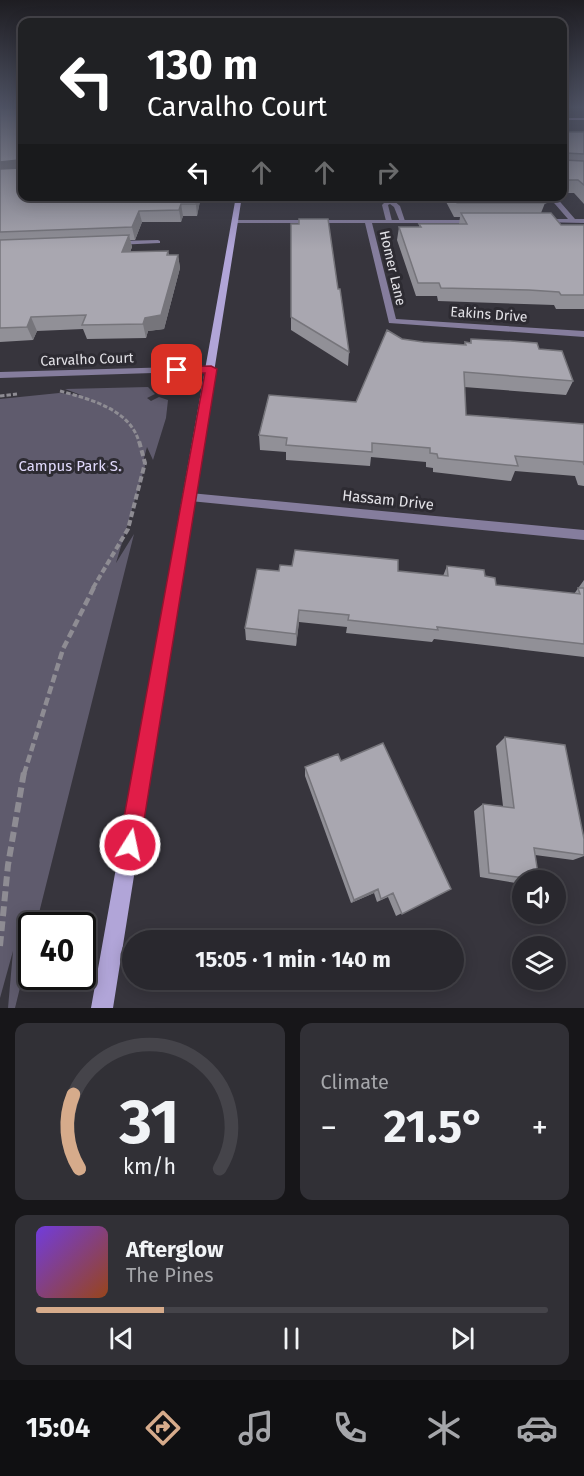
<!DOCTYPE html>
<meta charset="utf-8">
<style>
body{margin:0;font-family:"Fira Sans",sans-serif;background:#313036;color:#f1f3f6;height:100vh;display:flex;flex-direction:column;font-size:22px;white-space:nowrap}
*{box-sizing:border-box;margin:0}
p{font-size:20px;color:#a5a6aa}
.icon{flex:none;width:33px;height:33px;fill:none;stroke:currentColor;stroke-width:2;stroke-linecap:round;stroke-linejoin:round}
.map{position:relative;height:1008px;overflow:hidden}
.side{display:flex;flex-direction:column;gap:15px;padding:15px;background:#171619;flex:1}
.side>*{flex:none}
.guide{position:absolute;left:18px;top:18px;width:549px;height:183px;border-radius:12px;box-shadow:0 3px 15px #0003,0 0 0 2px #45444a;background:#202124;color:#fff;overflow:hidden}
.buttons{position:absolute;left:512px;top:870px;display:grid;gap:12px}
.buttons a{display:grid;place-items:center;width:54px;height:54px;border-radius:50%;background:#29282e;box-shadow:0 3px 15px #0003,0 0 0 2px #45444a;font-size:30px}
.speed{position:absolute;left:18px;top:912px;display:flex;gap:12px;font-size:30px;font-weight:700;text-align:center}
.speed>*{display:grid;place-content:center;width:78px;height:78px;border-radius:50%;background:#29282e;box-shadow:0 3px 15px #0003,0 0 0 2px #45444a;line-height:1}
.speed .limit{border:3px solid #111;border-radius:9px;background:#fff;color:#111}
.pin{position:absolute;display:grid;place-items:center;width:51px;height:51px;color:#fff;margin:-26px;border-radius:12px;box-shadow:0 3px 9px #0006}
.me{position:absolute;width:66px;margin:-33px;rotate:10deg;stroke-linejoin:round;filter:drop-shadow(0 0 4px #0008)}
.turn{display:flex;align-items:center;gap:21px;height:126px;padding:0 30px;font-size:27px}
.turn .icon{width:78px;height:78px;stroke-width:2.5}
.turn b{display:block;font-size:42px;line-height:51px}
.lanes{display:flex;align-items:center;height:57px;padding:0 30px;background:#0003;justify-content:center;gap:30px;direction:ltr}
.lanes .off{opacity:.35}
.big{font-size:45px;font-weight:700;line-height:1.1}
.side .tile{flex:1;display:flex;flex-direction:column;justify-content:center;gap:9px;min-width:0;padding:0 21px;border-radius:12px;background:#313036}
.side .dial{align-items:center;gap:0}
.dial svg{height:156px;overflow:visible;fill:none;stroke:#45444a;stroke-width:7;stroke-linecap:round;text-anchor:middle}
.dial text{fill:#f1f3f6;stroke:none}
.song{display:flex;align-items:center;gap:18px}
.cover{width:72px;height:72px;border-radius:9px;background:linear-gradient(135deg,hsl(260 70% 55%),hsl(20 70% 35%))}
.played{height:6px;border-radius:3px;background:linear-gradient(90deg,#d6ab8b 25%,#45444a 25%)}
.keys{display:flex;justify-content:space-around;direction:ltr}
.heat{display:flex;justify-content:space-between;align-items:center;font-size:33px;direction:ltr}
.side .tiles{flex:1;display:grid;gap:15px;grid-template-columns:1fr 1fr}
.tile:last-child{grid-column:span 2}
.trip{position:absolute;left:122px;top:930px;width:342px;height:60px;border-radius:30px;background:#29282e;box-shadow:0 3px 15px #0003,0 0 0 2px #45444a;font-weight:700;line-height:60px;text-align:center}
.dock{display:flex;height:96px;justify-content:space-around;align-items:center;background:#101012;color:#a5a6aa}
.dock .icon{width:42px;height:42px}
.dock .on{color:#d6ab8b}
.dock b{font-size:27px;color:#f1f3f6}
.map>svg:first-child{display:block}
</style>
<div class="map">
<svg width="584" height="1008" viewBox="0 0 584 1008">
<rect width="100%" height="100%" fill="#37353d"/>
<path fill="#5f5b6d" d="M 148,387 L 155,394 L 147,398 L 151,401 L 159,397 L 168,400 L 166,418 L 153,460 L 147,447 L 144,458 L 145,466 L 116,563 L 134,534 L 36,925 L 32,926 L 31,943 L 15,1008 L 8,1008 L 13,951 L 0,998 L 0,399 L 59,393 L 81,395 L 65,389 Z"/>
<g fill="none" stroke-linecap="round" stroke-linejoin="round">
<path stroke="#8e8c93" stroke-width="3" stroke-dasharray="4.5 2" stroke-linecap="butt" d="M 60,391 C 89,399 130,409 139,442
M 0,396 L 17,394"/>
<path stroke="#8e8c93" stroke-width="4" stroke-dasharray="6 3" stroke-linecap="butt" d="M 93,588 L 128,529 L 145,463 L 139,441"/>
<path stroke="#8e8c93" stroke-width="4.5" stroke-dasharray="8 4" stroke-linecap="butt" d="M 24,774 L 63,649 L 94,587"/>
<path stroke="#8e8c93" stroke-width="6" stroke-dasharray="10 5" stroke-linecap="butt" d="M 0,946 L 8,865 L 24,772"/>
<path fill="#857d9d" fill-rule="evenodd" d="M 290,196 L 387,199 L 393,196 L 395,198 L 393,200 L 400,206 L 405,221 L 400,222 L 394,207 L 390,204 L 388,205 L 392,221 L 389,223 L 386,221 L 382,205 L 384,203 L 299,202 Z"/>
<path fill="#857d9d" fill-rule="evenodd" d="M 548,196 L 555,196 L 575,219 L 584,219 L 584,223 L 539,222 L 538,221 L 541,219 L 568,219 Z
M 235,220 L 478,220 L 479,221 L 476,223 L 372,223 L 396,319 L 584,331 L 584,337 L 389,323 L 365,223 L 237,223 L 235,222 Z
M 158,240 L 160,241 L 160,243 L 115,245 L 112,243 L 115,241 Z
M 211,366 L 214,367 L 214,371 L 0,378 L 0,372 Z
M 190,493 L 584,530 L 584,540 L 190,501 L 184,497 Z"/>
<path fill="#b1a5d8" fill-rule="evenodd" d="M 562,118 L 584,118 L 584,120 L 562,120 Z
M 236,196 L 242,196 L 113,1008 L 91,1008 Z"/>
</g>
<path fill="#919097" d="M 0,108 L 22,196 L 201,196 L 197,216 L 183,216 L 181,222 L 142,222 L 135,240 L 130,240 L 132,247 L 130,252 L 168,251 L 169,255 L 178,255 L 180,268 L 164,329 L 148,331 L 146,338 L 87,339 L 83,329 L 37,331 L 33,340 L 0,342 Z
M 562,132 L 584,132 L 584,204 L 574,193 L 562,193 Z
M 443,196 L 539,196 L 545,203 L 541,213 L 561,225 L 584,225 L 584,309 L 556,309 L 554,305 L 524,304 L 438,301 L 437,296 L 416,296 L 397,240 L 399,227 L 419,227 L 419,224 L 459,224 L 460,217 L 454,217 Z
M 291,224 L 338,289 L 349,352 L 348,366 L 291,330 Z
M 402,339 L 423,342 L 464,345 L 465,342 L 470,343 L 471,339 L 539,349 L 573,381 L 566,395 L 464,387 L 466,415 L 584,424 L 584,486 L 578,485 L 575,476 L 515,471 L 511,481 L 433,472 L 433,468 L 426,467 L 426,462 L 371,457 L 370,466 L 286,460 L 286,452 L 260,450 L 259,435 L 356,402 Z
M 292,566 L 398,571 L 443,576 L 447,566 L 485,576 L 496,585 L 574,594 L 584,580 L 584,657 L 434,639 L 432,642 L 346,633 L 347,627 L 299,622 L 296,646 L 246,640 L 245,628 L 279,571 Z
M 505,737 L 584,839 L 584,856 L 573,860 L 535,855 L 539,880 L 522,880 L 522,884 L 480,877 L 474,811 L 483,804 L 503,806 L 496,746 Z
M 341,761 L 451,889 L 396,916 L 388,897 L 377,902 L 374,893 L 351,903 L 305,776 L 305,767 Z"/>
<path fill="#76757b" d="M 18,160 L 22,171 L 0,174 L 0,162 Z
M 198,196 L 201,196 L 197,216 L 196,204 Z
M 181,204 L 183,216 L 181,222 L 179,210 Z
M 139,211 L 142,222 L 135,240 L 132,227 Z
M 129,235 L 132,247 L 125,264 L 122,252 Z
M 178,255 L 180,268 L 164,329 L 148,331 L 146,338 L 143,324 L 145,318 Z
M 31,317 L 37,331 L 33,340 L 27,327 Z
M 299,610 L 299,622 L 296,646 L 296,634 Z
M 378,889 L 374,893 L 351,903 L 354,900 Z"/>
<path fill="#a9a7b0" stroke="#76757b" stroke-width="1.5" d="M 0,108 L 22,108 L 22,196 L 198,196 L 196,204 L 181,204 L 179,210 L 139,211 L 132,227 L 0,232 L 0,169 L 20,168 L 18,160 L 0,162 Z
M 562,132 L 584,132 L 584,154 L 566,153 L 564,160 L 584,161 L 584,185 L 578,180 L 562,180 Z
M 453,196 L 539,196 L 545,203 L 457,203 Z
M 461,213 L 551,213 L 561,225 L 584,225 L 584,295 L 561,295 L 559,292 L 529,290 L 441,288 L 439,283 L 418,283 L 399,227 L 421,227 L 419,224 L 467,224 Z
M 299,219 L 328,219 L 338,289 L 340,289 L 349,352 L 291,317 L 291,224 L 299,224 Z
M 129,235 L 122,252 L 168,251 L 167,255 L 178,255 L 161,315 L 145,318 L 143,324 L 82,325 L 86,315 L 31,317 L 27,327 L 0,328 L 0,240 Z
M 387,330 L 402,339 L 423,342 L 466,345 L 465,342 L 471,343 L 471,339 L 511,341 L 537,343 L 539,349 L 562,351 L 573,381 L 464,372 L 466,415 L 584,424 L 584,465 L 583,462 L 515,456 L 518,466 L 438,458 L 437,454 L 430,453 L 430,448 L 372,443 L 372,452 L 286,445 L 287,438 L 259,435 L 269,395 L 356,402 Z
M 295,550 L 398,560 L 398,571 L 448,576 L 447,566 L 484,570 L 485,576 L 495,578 L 496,585 L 580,594 L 578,588 L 584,588 L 584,644 L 437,627 L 438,630 L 348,620 L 349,615 L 299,610 L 296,634 L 245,628 L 257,569 L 279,571 L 280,565 L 292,566 Z
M 505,737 L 565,745 L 584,839 L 584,855 L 534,848 L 539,880 L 489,873 L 483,804 L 514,808 Z
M 383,743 L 451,889 L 402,914 L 393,893 L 381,899 L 378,889 L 354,900 L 305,767 L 338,754 L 341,761 Z"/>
<linearGradient id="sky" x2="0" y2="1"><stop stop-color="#1e1d22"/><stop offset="0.43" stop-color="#4d5162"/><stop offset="1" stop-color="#4d5162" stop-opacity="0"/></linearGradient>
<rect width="584" height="249" fill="url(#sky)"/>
<path fill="#e11d48" stroke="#92132f" stroke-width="1.5" d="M 211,366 L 217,369 L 140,845 L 137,853 L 130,856 L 122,853 L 119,845 L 205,373 L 177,373 L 172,370 L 177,367 Z"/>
<g text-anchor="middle" stroke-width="6" stroke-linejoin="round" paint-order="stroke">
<g font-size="14" fill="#e2e1e6" stroke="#2d2b32">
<text transform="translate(393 268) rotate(77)" y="5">Homer Lane</text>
<text transform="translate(489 314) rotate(4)" y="5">Eakins Drive</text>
<text transform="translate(87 359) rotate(-2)" y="5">Carvalho Court</text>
</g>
<g font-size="15" fill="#e0d9fb" stroke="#2d2b32">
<text x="70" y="471">Campus Park S.</text>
</g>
<g font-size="15" fill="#e2e1e6" stroke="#2d2b32">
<text transform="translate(388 500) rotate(6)" y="5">Hassam Drive</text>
</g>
</g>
</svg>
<div class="buttons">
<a><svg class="icon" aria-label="sound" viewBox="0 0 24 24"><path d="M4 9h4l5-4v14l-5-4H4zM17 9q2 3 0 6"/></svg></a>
<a><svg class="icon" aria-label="layers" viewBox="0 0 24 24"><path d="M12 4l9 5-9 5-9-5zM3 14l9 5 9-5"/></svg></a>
</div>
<div class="speed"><div class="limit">40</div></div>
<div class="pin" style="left:177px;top:370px;background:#d93025"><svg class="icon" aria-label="arrive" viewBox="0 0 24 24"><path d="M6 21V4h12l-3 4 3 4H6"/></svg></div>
<svg class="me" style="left:130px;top:845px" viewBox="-20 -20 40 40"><circle r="17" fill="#e11d48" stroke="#fff" stroke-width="3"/><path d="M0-11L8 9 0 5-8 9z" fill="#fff"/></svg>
<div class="trip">15:05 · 1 min · 140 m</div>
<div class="guide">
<div class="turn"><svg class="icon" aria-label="left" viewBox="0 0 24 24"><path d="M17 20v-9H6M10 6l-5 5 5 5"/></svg><div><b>130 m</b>Carvalho Court</div></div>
<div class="lanes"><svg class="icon" aria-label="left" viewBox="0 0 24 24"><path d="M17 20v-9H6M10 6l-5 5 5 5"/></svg><svg class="icon off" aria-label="ahead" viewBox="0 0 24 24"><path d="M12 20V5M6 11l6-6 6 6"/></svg><svg class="icon off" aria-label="ahead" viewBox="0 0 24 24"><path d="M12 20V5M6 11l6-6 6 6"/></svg><svg class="icon off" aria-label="right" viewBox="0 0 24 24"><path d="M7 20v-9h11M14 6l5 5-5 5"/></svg></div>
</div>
</div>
<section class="side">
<div class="tiles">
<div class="tile dial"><svg viewBox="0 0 100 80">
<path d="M14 69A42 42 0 1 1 86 69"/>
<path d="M14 69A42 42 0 0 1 11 31" stroke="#d6ab8b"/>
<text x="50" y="56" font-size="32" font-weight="700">31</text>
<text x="50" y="72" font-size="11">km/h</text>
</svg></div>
<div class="tile"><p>Climate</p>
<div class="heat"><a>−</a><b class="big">21.5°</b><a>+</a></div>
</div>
<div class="tile">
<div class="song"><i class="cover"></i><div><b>Afterglow</b><p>The Pines</p></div></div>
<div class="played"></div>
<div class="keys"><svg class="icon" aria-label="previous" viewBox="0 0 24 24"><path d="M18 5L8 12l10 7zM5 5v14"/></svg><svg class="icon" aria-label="pause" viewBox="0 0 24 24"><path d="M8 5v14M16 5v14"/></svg><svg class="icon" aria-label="next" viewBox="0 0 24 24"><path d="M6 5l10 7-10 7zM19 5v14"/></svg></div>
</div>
</div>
</section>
<nav class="dock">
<b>15:04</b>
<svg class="icon on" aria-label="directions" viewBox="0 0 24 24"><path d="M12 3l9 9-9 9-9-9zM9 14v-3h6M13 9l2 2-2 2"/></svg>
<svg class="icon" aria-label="music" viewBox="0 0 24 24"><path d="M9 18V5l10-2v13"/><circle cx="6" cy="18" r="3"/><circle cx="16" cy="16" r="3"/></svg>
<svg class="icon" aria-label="phone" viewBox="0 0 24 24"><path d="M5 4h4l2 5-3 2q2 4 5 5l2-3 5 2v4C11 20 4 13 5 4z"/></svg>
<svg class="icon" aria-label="climate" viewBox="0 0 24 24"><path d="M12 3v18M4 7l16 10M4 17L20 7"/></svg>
<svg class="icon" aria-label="car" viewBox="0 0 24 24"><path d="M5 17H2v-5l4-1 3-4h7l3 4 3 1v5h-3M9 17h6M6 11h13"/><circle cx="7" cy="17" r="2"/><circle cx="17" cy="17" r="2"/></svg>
</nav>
